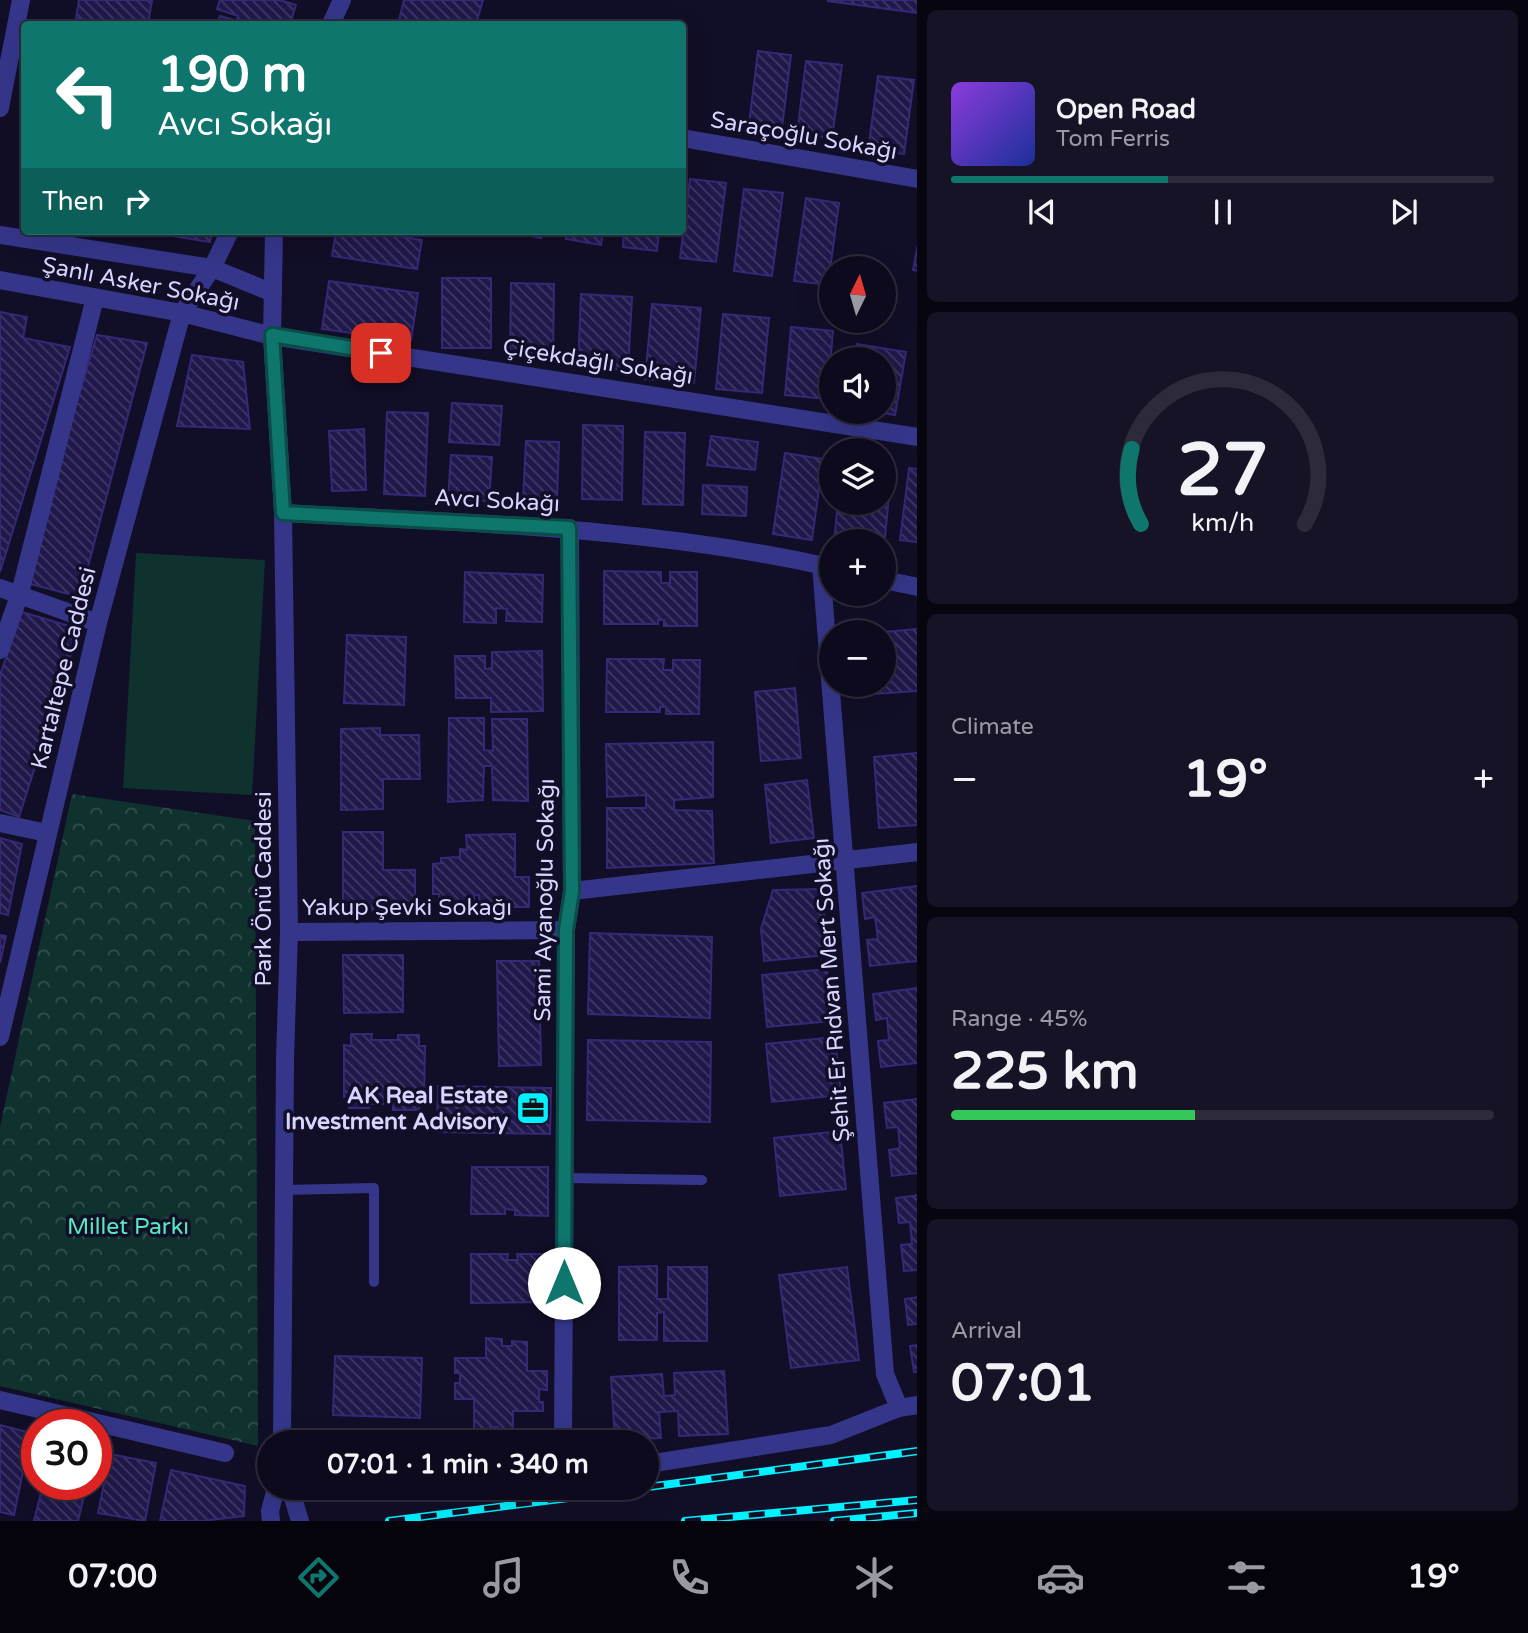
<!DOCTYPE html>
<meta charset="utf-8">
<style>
body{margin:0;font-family:"Varela Round",sans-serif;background:#161326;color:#f1f3f6;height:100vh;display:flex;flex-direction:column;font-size:26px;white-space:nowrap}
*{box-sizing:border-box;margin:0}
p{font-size:23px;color:#9a9aa4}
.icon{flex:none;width:38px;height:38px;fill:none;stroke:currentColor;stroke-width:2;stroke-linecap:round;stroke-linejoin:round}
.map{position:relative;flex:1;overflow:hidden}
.drawer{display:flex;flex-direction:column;gap:10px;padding:10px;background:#070610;width:611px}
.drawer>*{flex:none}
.hud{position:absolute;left:21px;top:21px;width:665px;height:214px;border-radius:7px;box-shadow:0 7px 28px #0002,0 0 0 2px #2d2b3b;background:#0f766e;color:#fff;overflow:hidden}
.needle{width:46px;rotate:5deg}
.fabs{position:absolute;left:819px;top:256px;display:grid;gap:14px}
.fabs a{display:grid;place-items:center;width:77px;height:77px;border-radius:50%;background:#0d0a1d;box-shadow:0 7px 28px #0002,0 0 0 2px #2d2b3b;font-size:35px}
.speed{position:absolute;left:21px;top:1409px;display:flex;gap:14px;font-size:35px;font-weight:700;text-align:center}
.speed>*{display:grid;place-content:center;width:91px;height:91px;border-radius:50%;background:#0d0a1d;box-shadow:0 7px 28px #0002,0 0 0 2px #2d2b3b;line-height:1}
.speed .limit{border:10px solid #d22;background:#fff;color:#111}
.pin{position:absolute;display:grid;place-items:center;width:60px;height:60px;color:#fff;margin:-30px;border-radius:14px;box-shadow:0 4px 10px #0006}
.me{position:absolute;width:77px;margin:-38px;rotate:0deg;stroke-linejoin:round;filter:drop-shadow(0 0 5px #0008)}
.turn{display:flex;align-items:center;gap:24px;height:147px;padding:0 21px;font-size:32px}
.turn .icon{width:91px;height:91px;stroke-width:2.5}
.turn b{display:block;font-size:49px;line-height:60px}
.then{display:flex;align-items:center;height:66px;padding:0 21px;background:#0003;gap:14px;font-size:26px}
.big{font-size:52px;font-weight:700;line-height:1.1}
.drawer .card{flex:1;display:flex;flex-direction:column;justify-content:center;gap:10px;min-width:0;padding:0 24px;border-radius:10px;background:#161326}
.drawer .dial{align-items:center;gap:0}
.dial svg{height:182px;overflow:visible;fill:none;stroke:#2d2b3b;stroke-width:7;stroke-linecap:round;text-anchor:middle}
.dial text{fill:#f1f3f6;stroke:none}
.song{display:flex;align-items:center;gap:21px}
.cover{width:84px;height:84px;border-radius:10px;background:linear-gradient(135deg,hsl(270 70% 55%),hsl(230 70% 35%))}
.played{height:7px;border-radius:4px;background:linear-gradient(90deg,#0f766e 40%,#2d2b3b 40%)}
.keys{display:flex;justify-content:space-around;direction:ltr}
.heat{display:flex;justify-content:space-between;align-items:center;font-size:38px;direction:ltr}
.charge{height:10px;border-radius:5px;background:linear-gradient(90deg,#34c759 45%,#2d2b3b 0)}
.trip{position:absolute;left:257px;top:1430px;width:402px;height:70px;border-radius:35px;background:#0d0a1d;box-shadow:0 7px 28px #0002,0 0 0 2px #2d2b3b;font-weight:700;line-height:70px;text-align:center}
.menu{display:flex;height:112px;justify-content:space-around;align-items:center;background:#05040c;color:#9a9aa4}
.menu .icon{width:49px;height:49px}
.menu .on{color:#0f766e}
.menu b{font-size:32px;color:#f1f3f6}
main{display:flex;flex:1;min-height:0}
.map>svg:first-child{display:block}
</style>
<main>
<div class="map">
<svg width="918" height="1521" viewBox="0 0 918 1521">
<defs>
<pattern id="park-crowns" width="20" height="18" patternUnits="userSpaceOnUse" patternTransform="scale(1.75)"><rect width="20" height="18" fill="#10322f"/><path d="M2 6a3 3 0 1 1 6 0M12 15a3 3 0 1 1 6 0" fill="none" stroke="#324f4e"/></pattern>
<pattern id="building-back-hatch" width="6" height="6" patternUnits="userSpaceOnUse" patternTransform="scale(1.75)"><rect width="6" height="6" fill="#20184a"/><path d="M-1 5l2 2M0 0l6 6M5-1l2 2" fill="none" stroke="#403965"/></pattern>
</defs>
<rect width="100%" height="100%" fill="#110e27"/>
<path fill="#10322f" d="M 136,553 L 265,560 L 252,795 L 123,788 Z"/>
<path fill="url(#park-crowns)" d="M 72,794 L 255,821 L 258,1446 L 0,1386 L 0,1127 Z"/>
<path fill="url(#building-back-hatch)" stroke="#352977" stroke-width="2" d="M 79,0 L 152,0 L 148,24 L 109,24 L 76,18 Z
M 220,0 L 280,0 L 296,5 L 290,24 L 217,24 L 220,16 L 237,21 L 238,16 L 217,9 Z
M 404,0 L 483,0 L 476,24 L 398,24 Z
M 828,0 L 918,0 L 918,13 L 828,1 Z
M 758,51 L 791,55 L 782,128 L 749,124 Z
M 806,61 L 842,65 L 832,138 L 797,134 Z
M 878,76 L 914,80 L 904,154 L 868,150 Z
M 690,179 L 726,183 L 716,262 L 680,258 Z
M 744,189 L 783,193 L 772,276 L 734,271 Z
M 806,198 L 839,203 L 828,285 L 794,281 Z
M 142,231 L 212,231 L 210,242 Z
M 336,231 L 368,231 L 422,240 L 417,269 L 332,256 Z
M 506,231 L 542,231 L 541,238 Z
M 567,231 L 603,231 L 601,245 L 566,239 Z
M 624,231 L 659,231 L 657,251 L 623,247 Z
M 918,244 L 918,271 L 913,270 Z
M 442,278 L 491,278 L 491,348 L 442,348 Z
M 329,281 L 418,293 L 411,341 L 322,329 Z
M 511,283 L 554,284 L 553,357 L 510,357 Z
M 581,294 L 632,297 L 628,370 L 578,367 Z
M 652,304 L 701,308 L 694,383 L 645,379 Z
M 0,312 L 27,317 L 23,338 L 70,347 L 0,572 Z
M 723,314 L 769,318 L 762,393 L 716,389 Z
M 791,327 L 833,331 L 827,399 L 785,395 Z
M 97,335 L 147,343 L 80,597 L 23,582 Z
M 857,344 L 906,352 L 895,415 L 870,411 L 884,411 L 884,359 L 854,359 Z
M 192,355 L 243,362 L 250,429 L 177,426 Z
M 452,403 L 502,406 L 499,445 L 449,442 Z
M 387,412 L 428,413 L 425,496 L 384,494 Z
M 583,425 L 623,426 L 622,500 L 582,499 Z
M 364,429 L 366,490 L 332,491 L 329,431 Z
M 645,432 L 685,433 L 683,505 L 643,504 Z
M 711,436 L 758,442 L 755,470 L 707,465 Z
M 526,441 L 559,442 L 557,501 L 523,500 Z
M 785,453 L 823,459 L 812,540 L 773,534 Z
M 451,455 L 492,457 L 489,501 L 448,499 Z
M 884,464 L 892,465 L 884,547 L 884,541 L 834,541 L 838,502 L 884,502 Z
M 909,468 L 918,469 L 918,542 L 900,540 Z
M 703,485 L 747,487 L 746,516 L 702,514 Z
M 604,571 L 661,572 L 661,583 L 670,583 L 670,572 L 697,572 L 697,626 L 664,626 L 664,620 L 658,620 L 658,624 L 604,624 Z
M 465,572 L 543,575 L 542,622 L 506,621 L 507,609 L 496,608 L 496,623 L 464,622 Z
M 22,612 L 79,629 L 19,817 L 0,810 L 0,675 Z
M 918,629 L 918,691 L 874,694 L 873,684 L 884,684 L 884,632 Z
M 347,635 L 406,637 L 404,705 L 344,703 Z
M 542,651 L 543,711 L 491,712 L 491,698 L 456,698 L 455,656 L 485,656 L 485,669 L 492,668 L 492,652 Z
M 607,659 L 664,659 L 663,670 L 673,670 L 673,660 L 700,660 L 699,714 L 666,714 L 666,707 L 660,707 L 660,712 L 606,712 Z
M 795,688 L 801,758 L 761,761 L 755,692 Z
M 449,718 L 484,718 L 484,750 L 493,751 L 492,719 L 527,719 L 528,801 L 493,800 L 492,766 L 484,766 L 483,800 L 448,802 Z
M 380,728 L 380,735 L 419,735 L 420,779 L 383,779 L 383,809 L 341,810 L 341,729 Z
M 713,742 L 713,797 L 674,800 L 674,810 L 712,811 L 714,863 L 607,868 L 607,808 L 646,808 L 646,795 L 607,797 L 606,744 Z
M 918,753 L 918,825 L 879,828 L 874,757 Z
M 807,780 L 814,838 L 771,843 L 765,785 Z
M 343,832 L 383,832 L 383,870 L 415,870 L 415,911 L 343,910 Z
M 515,834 L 515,877 L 529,877 L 529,907 L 511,907 L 511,914 L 480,914 L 479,895 L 474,895 L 475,914 L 440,914 L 439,894 L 433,894 L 433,864 L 441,863 L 441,858 L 460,857 L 460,849 L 467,850 L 466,835 Z
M 0,838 L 22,844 L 8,915 L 0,913 Z
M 918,886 L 918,961 L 870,966 L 867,940 L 878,939 L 875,917 L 865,919 L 862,893 Z
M 823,889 L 826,955 L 764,961 L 761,929 L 773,890 Z
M 590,933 L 712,937 L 710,1018 L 588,1014 Z
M 0,935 L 6,936 L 0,963 Z
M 343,955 L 403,955 L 403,1012 L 344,1013 Z
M 497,961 L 539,961 L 541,1065 L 499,1066 Z
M 827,969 L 832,1021 L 767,1027 L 762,975 Z
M 918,988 L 918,1063 L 881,1067 L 878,1041 L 889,1040 L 887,1018 L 876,1020 L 873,994 Z
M 351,1034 L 372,1034 L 371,1040 L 398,1040 L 398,1035 L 419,1035 L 419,1046 L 425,1046 L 424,1102 L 419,1102 L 419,1110 L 393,1110 L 393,1104 L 369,1104 L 369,1108 L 349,1108 L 349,1097 L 344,1097 L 344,1045 L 351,1046 Z
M 835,1037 L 841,1095 L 772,1102 L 766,1044 Z
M 588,1040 L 711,1042 L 710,1122 L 587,1120 Z
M 438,1086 L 551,1088 L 550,1134 L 437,1132 Z
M 918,1099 L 918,1173 L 892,1176 L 889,1150 L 900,1148 L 898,1127 L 887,1128 L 884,1103 Z
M 840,1131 L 846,1189 L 780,1196 L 774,1138 Z
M 472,1167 L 548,1167 L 548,1216 L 515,1215 L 515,1210 L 505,1209 L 505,1214 L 471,1214 Z
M 918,1195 L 918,1270 L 904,1271 L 901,1245 L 912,1244 L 910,1222 L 899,1223 L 896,1198 Z
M 471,1254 L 508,1254 L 507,1260 L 518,1260 L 517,1254 L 550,1254 L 550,1302 L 471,1303 Z
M 657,1266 L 657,1299 L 668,1299 L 668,1267 L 707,1267 L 707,1341 L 664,1341 L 664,1312 L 657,1313 L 657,1340 L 619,1340 L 619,1267 Z
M 847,1267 L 859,1360 L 791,1368 L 779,1275 Z
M 918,1297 L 918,1324 L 908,1325 L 905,1299 Z
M 486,1338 L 502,1339 L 502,1346 L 512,1346 L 512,1341 L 527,1342 L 527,1371 L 547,1371 L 547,1390 L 539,1389 L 539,1402 L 543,1402 L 543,1411 L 513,1411 L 513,1430 L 498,1430 L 498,1427 L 490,1427 L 490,1432 L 474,1432 L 474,1399 L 455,1399 L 455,1383 L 460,1383 L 460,1373 L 455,1373 L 455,1358 L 486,1358 Z
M 918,1345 L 918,1372 L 914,1372 L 910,1346 Z
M 335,1356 L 422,1358 L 420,1418 L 333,1415 Z
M 724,1371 L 728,1434 L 679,1436 L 678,1411 L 659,1412 L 661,1438 L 615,1440 L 611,1377 L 662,1374 L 664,1396 L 675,1395 L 674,1373 Z
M 0,1425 L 31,1433 L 14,1515 L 0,1512 Z
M 110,1454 L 156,1463 L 145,1521 L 98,1513 Z
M 171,1470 L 245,1486 L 244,1516 L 201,1521 L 160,1521 Z
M 43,1484 L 87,1484 L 78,1521 L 34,1521 Z"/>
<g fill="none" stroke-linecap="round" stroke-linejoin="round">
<path stroke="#35368a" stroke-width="10" d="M 565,1178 L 702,1180
M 284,1190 L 374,1188 L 374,1282"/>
<path stroke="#35368a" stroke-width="18" d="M 0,108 L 21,0
M 682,138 L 918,179
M 0,235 L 212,268 L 273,293
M 0,280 L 182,313 L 272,336 L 918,437
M 283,513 C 466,523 650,527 829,567
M 821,565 L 885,1374 L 899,1408
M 884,580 L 918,587
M 0,588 L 98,623
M 0,650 L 20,593 L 95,298
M 0,823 L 47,833
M 572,891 L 918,852
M 289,932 L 566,930
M 0,1037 L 98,623 L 182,313 L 212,268 L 230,231
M 0,1400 L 225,1453
M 359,1440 L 434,1442
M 563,1442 L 566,930 L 572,891 L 570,528
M 648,1464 L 831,1435 L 899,1408 L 918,1405"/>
<path stroke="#35368a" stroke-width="18" d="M 331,24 L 342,0
M 274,231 L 272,336 L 283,513 L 289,932 L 285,1059 L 282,1442
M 290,1488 L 300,1521
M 271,1521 L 270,1511 L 276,1488"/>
<g stroke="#00f1ff" stroke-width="8">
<path id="rail" d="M 648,1487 L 918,1451
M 389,1521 L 646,1488
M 685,1521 L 918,1500
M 834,1521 L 918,1513"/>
</g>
<use href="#rail" stroke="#110e27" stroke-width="5" stroke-dasharray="16" stroke-linecap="butt"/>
</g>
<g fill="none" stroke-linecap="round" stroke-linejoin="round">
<g stroke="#0a4d48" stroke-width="18">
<path id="route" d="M 381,353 L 272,335 L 283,513 L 569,528 L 572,891 L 566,930 L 564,1283"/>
</g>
<use href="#route" stroke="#0f766e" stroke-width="12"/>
</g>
<defs>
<g id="office-square" transform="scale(1.75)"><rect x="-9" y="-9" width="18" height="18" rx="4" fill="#00f1ff" stroke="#110e27"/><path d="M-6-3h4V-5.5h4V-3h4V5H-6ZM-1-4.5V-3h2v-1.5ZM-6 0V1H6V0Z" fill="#111"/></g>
</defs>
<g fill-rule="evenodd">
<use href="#office-square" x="533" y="1108"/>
</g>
<g text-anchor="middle" stroke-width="7" stroke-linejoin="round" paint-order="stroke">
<g font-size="23" fill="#d7d4ff" stroke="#110e27">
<text transform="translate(804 135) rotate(10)" y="8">Saraçoğlu Sokağı</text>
<text transform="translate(141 283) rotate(11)" y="8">Şanlı Asker Sokağı</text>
<text transform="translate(598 361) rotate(9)" y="8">Çiçekdağlı Sokağı</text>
<text transform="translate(497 500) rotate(3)" y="8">Avcı Sokağı</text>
<text transform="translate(63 668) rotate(-76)" y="8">Kartaltepe Caddesi</text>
<text transform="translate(263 889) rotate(-90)" y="8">Park Önü Caddesi</text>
<text transform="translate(544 900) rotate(-89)" y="8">Sami Ayanoğlu Sokağı</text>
<text x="407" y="915">Yakup Şevki Sokağı</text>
<text transform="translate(831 990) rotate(-94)" y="8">Şehit Er Rıdvan Mert Sokağı</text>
</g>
<g font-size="23" font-weight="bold" fill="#d7d4ff" stroke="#110e27" text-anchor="end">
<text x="508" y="1103">AK Real Estate<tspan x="508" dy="26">Investment Advisory</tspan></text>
</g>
<g font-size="23" fill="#57e8bd" stroke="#110e27">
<text x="128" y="1234">Millet Parkı</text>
</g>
</g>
</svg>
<div class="fabs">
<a><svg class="needle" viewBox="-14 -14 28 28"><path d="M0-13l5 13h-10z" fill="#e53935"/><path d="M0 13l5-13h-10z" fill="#9a9aa4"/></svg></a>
<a><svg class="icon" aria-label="sound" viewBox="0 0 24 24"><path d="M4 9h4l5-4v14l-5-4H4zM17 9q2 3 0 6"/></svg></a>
<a><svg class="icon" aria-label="layers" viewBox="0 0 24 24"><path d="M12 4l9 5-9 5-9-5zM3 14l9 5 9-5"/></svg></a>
<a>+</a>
<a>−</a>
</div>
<div class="speed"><div class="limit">30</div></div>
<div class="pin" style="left:381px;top:353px;background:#d93025"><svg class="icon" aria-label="arrive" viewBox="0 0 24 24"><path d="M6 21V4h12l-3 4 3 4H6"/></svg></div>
<svg class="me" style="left:564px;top:1283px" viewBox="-20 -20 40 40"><circle r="19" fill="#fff"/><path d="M0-13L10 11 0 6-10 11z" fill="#0f766e"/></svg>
<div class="trip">07:01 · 1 min · 340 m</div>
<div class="hud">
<div class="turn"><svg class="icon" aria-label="left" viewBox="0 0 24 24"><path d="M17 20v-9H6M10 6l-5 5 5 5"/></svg><div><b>190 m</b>Avcı Sokağı</div></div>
<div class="then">Then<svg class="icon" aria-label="right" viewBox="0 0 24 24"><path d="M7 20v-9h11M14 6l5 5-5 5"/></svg></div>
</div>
</div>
<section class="drawer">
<div class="card">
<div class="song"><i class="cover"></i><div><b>Open Road</b><p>Tom Ferris</p></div></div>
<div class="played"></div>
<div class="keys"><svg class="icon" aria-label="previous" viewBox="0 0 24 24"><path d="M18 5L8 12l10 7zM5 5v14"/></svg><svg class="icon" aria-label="pause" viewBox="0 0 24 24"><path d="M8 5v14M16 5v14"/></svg><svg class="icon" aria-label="next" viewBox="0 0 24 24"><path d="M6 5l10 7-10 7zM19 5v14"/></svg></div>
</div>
<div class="card dial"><svg viewBox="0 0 100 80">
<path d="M14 69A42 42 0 1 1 86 69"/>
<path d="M14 69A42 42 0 0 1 10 36" stroke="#0f766e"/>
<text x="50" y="56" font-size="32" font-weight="700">27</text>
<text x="50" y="72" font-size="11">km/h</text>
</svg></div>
<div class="card"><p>Climate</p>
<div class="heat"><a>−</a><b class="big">19°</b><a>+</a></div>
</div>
<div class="card"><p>Range · 45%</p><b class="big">225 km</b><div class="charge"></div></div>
<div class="card"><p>Arrival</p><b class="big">07:01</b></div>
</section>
</main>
<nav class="menu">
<b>07:00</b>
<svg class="icon on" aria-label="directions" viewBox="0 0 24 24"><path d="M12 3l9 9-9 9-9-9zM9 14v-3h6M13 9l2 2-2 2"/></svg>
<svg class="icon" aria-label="music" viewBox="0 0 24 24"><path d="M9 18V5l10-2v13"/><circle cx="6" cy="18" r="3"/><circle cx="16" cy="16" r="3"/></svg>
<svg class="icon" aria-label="phone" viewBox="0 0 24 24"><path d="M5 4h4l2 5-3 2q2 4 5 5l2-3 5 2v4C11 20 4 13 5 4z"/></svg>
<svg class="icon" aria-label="climate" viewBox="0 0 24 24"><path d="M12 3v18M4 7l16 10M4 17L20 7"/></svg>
<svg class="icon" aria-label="car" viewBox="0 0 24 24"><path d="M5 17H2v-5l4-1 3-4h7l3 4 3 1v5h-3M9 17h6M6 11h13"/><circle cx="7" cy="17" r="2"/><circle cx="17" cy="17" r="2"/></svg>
<svg class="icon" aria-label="filters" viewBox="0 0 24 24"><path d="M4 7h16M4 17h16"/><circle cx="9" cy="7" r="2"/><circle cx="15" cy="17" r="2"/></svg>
<b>19°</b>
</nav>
